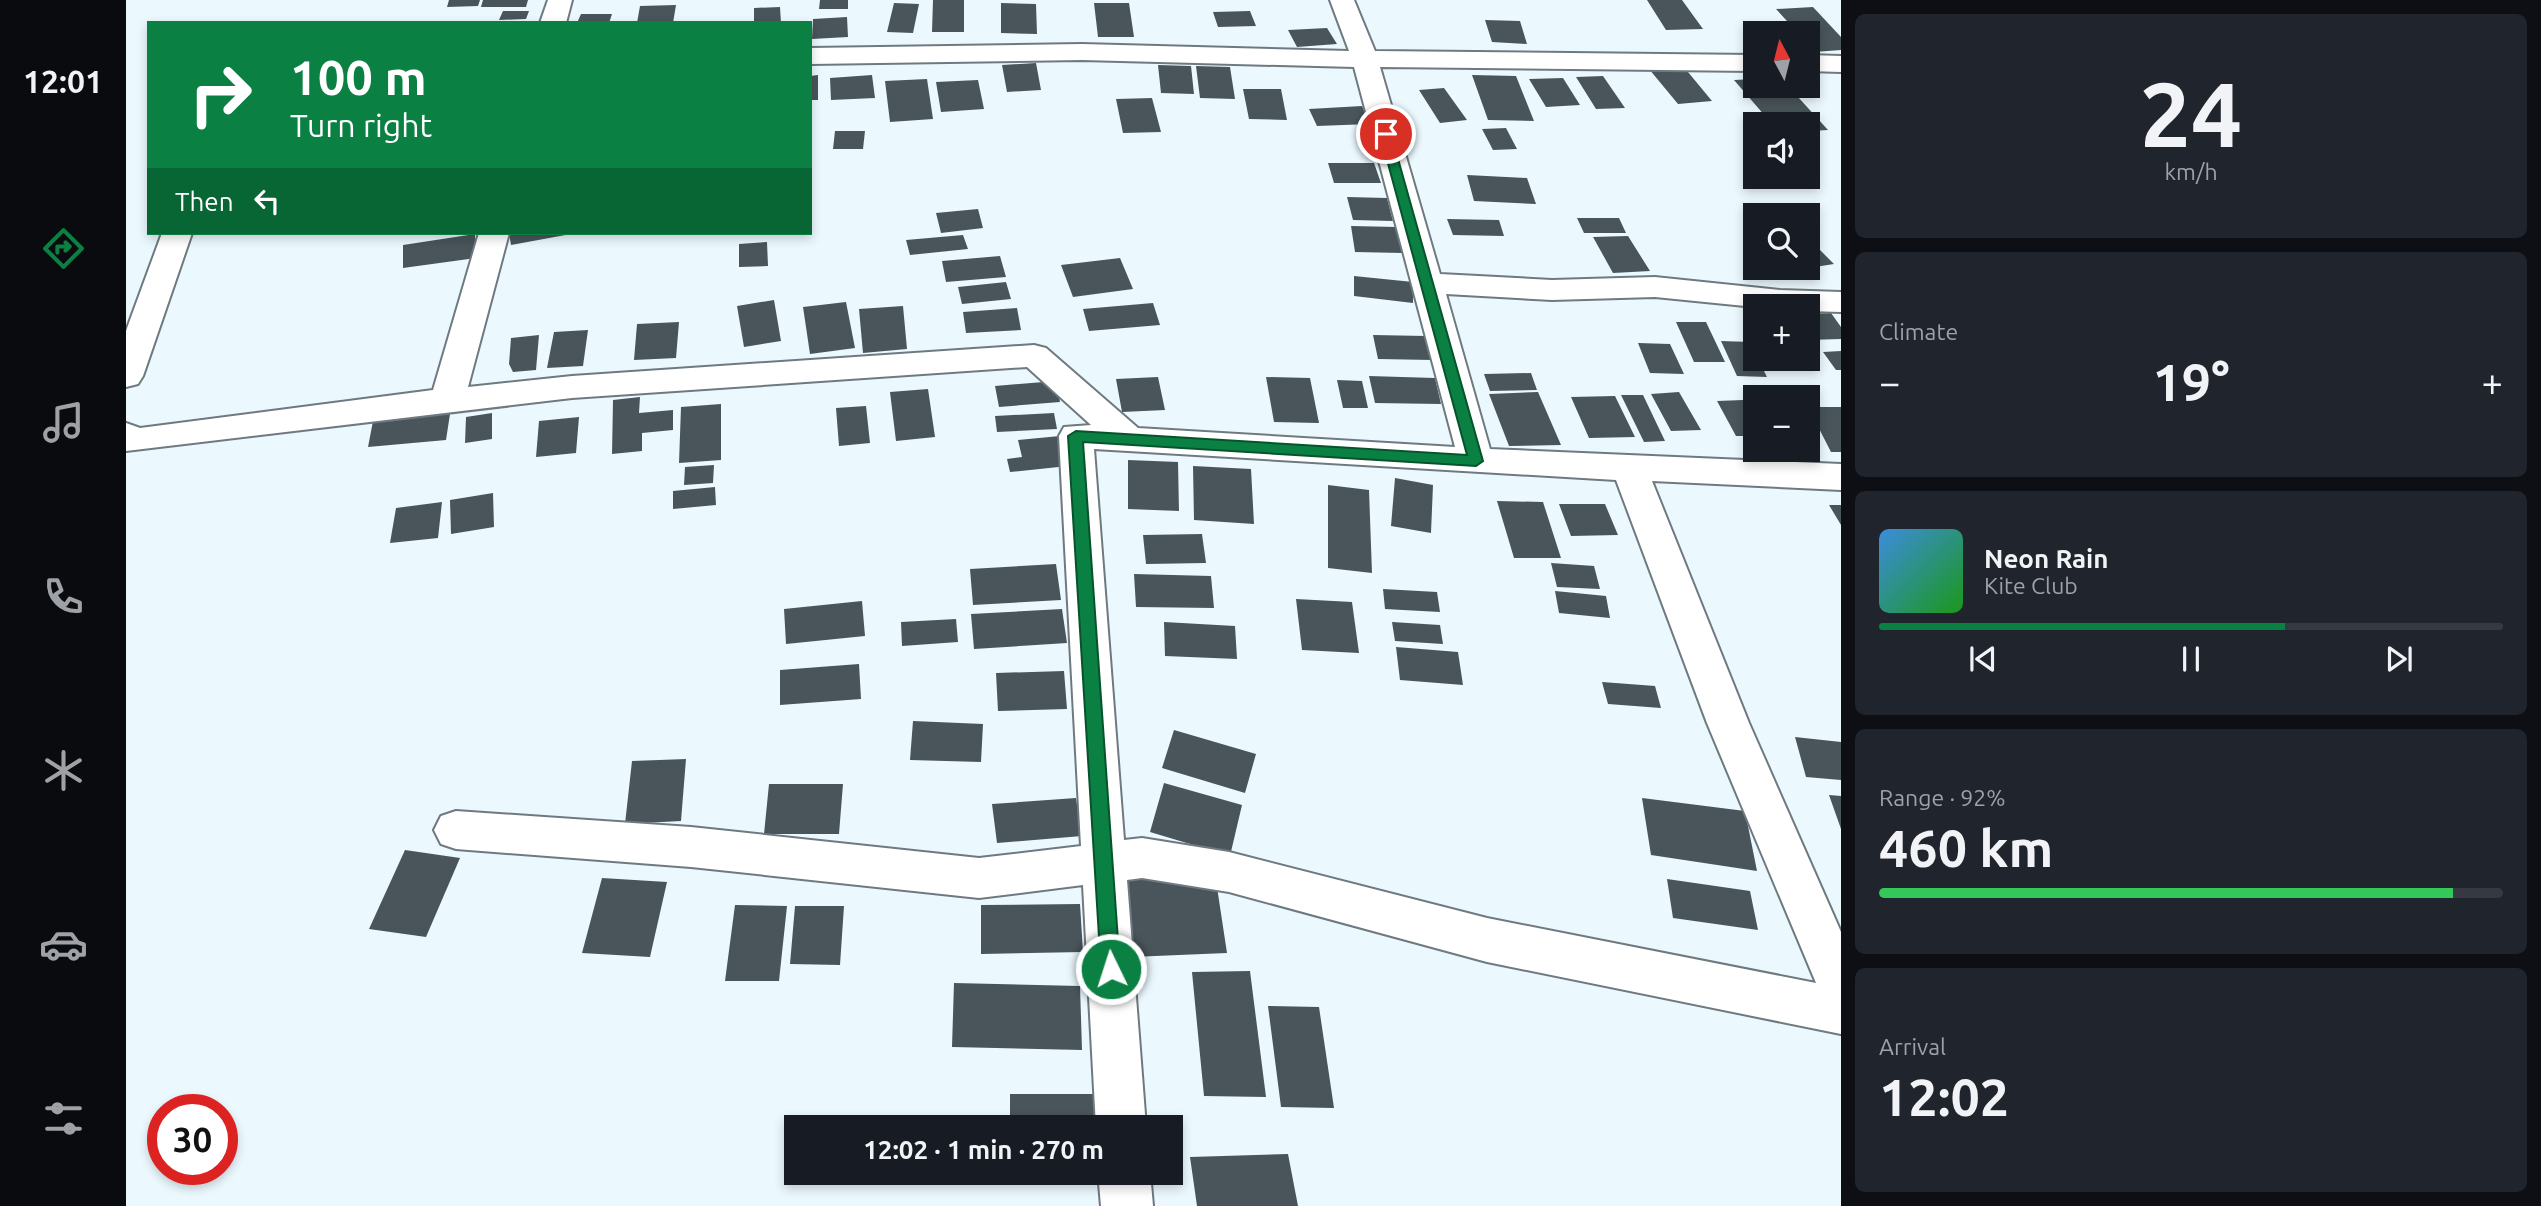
<!DOCTYPE html>
<meta charset="utf-8">
<style>
body{margin:0;font-family:Ubuntu,sans-serif;background:#20242c;color:#f1f3f6;height:100vh;display:flex;flex-direction:column;font-size:26px;white-space:nowrap}
*{box-sizing:border-box;margin:0}
p{font-size:23px;color:#9ea1a6}
.icon{flex:none;width:38px;height:38px;fill:none;stroke:currentColor;stroke-width:2;stroke-linecap:round;stroke-linejoin:round}
.map{position:relative;flex:1;overflow:hidden}
.sheet{display:flex;flex-direction:column;gap:14px;padding:14px;background:#0d0f14;width:700px}
.sheet>*{flex:none}
.hud{position:absolute;left:21px;top:21px;width:665px;height:214px;border-radius:0px;box-shadow:0 4px 10px #0003;background:#0b8043;color:#fff;overflow:hidden}
.needle{width:46px;rotate:353deg}
.buttons{position:absolute;left:1617px;top:21px;display:grid;gap:14px}
.buttons a{display:grid;place-items:center;width:77px;height:77px;border-radius:0px;background:#171b24;box-shadow:0 4px 10px #0003;font-size:35px}
.speed{position:absolute;left:21px;top:1094px;display:flex;gap:14px;font-size:35px;font-weight:700;text-align:center}
.speed>*{display:grid;place-content:center;width:91px;height:91px;border-radius:50%;background:#171b24;box-shadow:0 4px 10px #0003;line-height:1}
.speed .limit{border:10px solid #d22;background:#fff;color:#111}
.pin{position:absolute;display:grid;place-items:center;width:60px;height:60px;color:#fff;margin:-30px;border:4px solid #fff;border-radius:50%;box-shadow:0 2px 7px #0007}
.me{position:absolute;width:77px;margin:-38px;rotate:356deg;stroke-linejoin:round;filter:drop-shadow(0 0 5px #0008)}
.turn{display:flex;align-items:center;gap:24px;height:147px;padding:0 28px;font-size:32px}
.turn .icon{width:91px;height:91px;stroke-width:2.5}
.turn b{display:block;font-size:49px;line-height:60px}
.then{display:flex;align-items:center;height:66px;padding:0 28px;background:#0003;gap:14px;font-size:26px}
.big{font-size:52px;font-weight:600;line-height:1.1}
.sheet .tile{flex:1;display:flex;flex-direction:column;justify-content:center;gap:10px;min-width:0;padding:0 24px;border-radius:10px;background:#20242c}
.sheet .dial{align-items:center;gap:0}
.dial b{font-size:91px;line-height:1}
.song{display:flex;align-items:center;gap:21px}
.cover{width:84px;height:84px;border-radius:10px;background:linear-gradient(135deg,hsl(210 70% 55%),hsl(120 70% 35%))}
.played{height:7px;border-radius:4px;background:linear-gradient(90deg,#0b8043 65%,#363941 65%)}
.keys{display:flex;justify-content:space-around;direction:ltr}
.heat{display:flex;justify-content:space-between;align-items:center;font-size:38px;direction:ltr}
.charge{height:10px;border-radius:5px;background:linear-gradient(90deg,#34c759 92%,#363941 0)}
.trip{position:absolute;left:658px;top:1115px;width:399px;height:70px;border-radius:0px;background:#171b24;box-shadow:0 4px 10px #0003;font-weight:600;line-height:70px;text-align:center}
main{display:flex;flex:1;min-height:0}
.tabs{display:flex;flex-direction:column;width:126px;justify-content:space-around;align-items:center;background:#090b0e;color:#9ea1a6}
.tabs .icon{width:49px;height:49px}
.tabs .active{color:#0b8043}
.tabs b{font-size:32px;color:#f1f3f6}
.map>svg:first-child{display:block}
</style>
<main>
<nav class="tabs">
<b>12:01</b>
<svg class="icon active" aria-label="directions" viewBox="0 0 24 24"><path d="M12 3l9 9-9 9-9-9zM9 14v-3h6M13 9l2 2-2 2"/></svg>
<svg class="icon" aria-label="music" viewBox="0 0 24 24"><path d="M9 18V5l10-2v13"/><circle cx="6" cy="18" r="3"/><circle cx="16" cy="16" r="3"/></svg>
<svg class="icon" aria-label="phone" viewBox="0 0 24 24"><path d="M5 4h4l2 5-3 2q2 4 5 5l2-3 5 2v4C11 20 4 13 5 4z"/></svg>
<svg class="icon" aria-label="climate" viewBox="0 0 24 24"><path d="M12 3v18M4 7l16 10M4 17L20 7"/></svg>
<svg class="icon" aria-label="car" viewBox="0 0 24 24"><path d="M5 17H2v-5l4-1 3-4h7l3 4 3 1v5h-3M9 17h6M6 11h13"/><circle cx="7" cy="17" r="2"/><circle cx="17" cy="17" r="2"/></svg>
<svg class="icon" aria-label="filters" viewBox="0 0 24 24"><path d="M4 7h16M4 17h16"/><circle cx="9" cy="7" r="2"/><circle cx="15" cy="17" r="2"/></svg>
</nav>
<div class="map">
<svg width="1715" height="1206" viewBox="0 0 1715 1206">
<rect width="100%" height="100%" fill="#ebf9ff"/>
<path fill="#49555a" d="M 323,0 L 354,0 L 352,6 L 321,7 Z
M 357,0 L 402,0 L 400,7 L 355,7 Z
M 694,0 L 722,0 L 722,9 L 693,9 Z
M 807,0 L 838,0 L 838,32 L 806,32 Z
M 1521,0 L 1556,0 L 1577,29 L 1540,30 Z
M 768,3 L 793,4 L 787,33 L 761,32 Z
M 875,3 L 910,4 L 911,34 L 875,33 Z
M 968,3 L 1003,3 L 1008,37 L 972,37 Z
M 550,5 L 547,23 L 511,23 L 514,6 Z
M 654,7 L 655,23 L 628,23 L 628,8 Z
M 1687,7 L 1715,37 L 1715,50 L 1688,52 L 1682,44 L 1682,33 L 1672,33 L 1650,9 Z
M 377,11 L 403,11 L 400,19 L 373,20 Z
M 1124,11 L 1130,26 L 1092,27 L 1087,12 Z
M 455,14 L 486,14 L 483,23 L 451,23 Z
M 721,17 L 722,37 L 686,39 L 687,19 Z
M 1359,20 L 1394,21 L 1401,44 L 1366,42 Z
M 1201,28 L 1211,44 L 1171,47 L 1162,30 Z
M 910,63 L 915,90 L 881,92 L 876,65 Z
M 1032,65 L 1065,66 L 1068,94 L 1035,93 Z
M 1070,66 L 1104,67 L 1109,99 L 1074,98 Z
M 1557,66 L 1586,101 L 1552,104 L 1523,69 Z
M 692,75 L 692,100 L 684,100 L 684,76 Z
M 746,75 L 749,98 L 705,100 L 704,78 Z
M 1346,75 L 1390,76 L 1408,121 L 1362,120 Z
M 1477,76 L 1499,108 L 1470,109 L 1450,77 Z
M 1437,78 L 1454,105 L 1420,107 L 1403,79 Z
M 801,79 L 807,119 L 764,122 L 759,81 Z
M 1629,79 L 1629,86 L 1662,86 L 1702,130 L 1682,131 L 1682,124 L 1646,124 L 1608,80 Z
M 852,80 L 858,109 L 815,112 L 810,82 Z
M 1318,88 L 1341,120 L 1314,123 L 1293,90 Z
M 1117,89 L 1155,89 L 1161,120 L 1123,119 Z
M 1026,98 L 1035,132 L 997,133 L 990,99 Z
M 1236,106 L 1244,124 L 1191,126 L 1183,109 Z
M 1380,128 L 1391,149 L 1367,150 L 1356,129 Z
M 709,131 L 739,131 L 737,149 L 707,149 Z
M 1202,163 L 1248,163 L 1255,183 L 1208,183 Z
M 1341,175 L 1401,178 L 1410,204 L 1348,201 Z
M 1221,197 L 1261,198 L 1267,221 L 1227,220 Z
M 852,209 L 857,228 L 815,233 L 810,213 Z
M 1451,218 L 1493,218 L 1500,233 L 1458,233 Z
M 1321,219 L 1373,220 L 1378,236 L 1327,235 Z
M 1225,226 L 1271,227 L 1277,253 L 1229,252 Z
M 383,233 L 445,233 L 445,234 L 385,245 Z
M 349,234 L 350,258 L 277,268 L 277,245 Z
M 837,235 L 842,249 L 784,255 L 780,240 Z
M 1502,236 L 1524,271 L 1487,273 L 1467,237 Z
M 1682,238 L 1708,264 L 1682,268 Z
M 641,242 L 642,266 L 613,267 L 613,244 Z
M 874,256 L 880,277 L 820,282 L 816,261 Z
M 994,258 L 1007,289 L 947,297 L 935,265 Z
M 1228,276 L 1287,282 L 1287,303 L 1228,296 Z
M 880,282 L 885,299 L 836,304 L 832,287 Z
M 648,300 L 655,341 L 618,347 L 611,306 Z
M 720,302 L 729,348 L 684,354 L 677,307 Z
M 1027,303 L 1034,325 L 963,331 L 957,309 Z
M 777,306 L 781,349 L 737,353 L 733,309 Z
M 891,308 L 895,330 L 840,333 L 837,312 Z
M 1705,313 L 1715,327 L 1715,339 L 1682,340 L 1682,314 Z
M 553,322 L 550,358 L 508,360 L 511,324 Z
M 1550,322 L 1580,322 L 1599,362 L 1568,362 Z
M 462,330 L 457,366 L 421,368 L 428,332 Z
M 413,335 L 410,370 L 387,372 L 383,364 L 385,338 Z
M 1247,335 L 1300,336 L 1307,360 L 1252,359 Z
M 1595,341 L 1625,342 L 1629,359 L 1632,359 L 1641,377 L 1611,376 Z
M 1512,343 L 1544,344 L 1558,374 L 1524,373 Z
M 1715,351 L 1715,370 L 1710,370 L 1697,352 Z
M 1405,373 L 1411,390 L 1364,391 L 1358,374 Z
M 1243,376 L 1309,378 L 1315,404 L 1249,403 Z
M 1032,377 L 1039,410 L 996,412 L 990,379 Z
M 1140,377 L 1184,378 L 1193,423 L 1148,422 Z
M 1211,380 L 1236,381 L 1242,408 L 1217,408 Z
M 930,381 L 934,402 L 873,407 L 869,386 Z
M 802,389 L 809,437 L 770,441 L 764,392 Z
M 1412,392 L 1435,445 L 1383,446 L 1363,394 Z
M 1553,392 L 1575,430 L 1545,431 L 1525,394 Z
M 1495,395 L 1517,395 L 1539,441 L 1518,442 Z
M 1489,396 L 1509,437 L 1463,438 L 1445,397 Z
M 514,397 L 513,413 L 547,410 L 547,430 L 516,433 L 516,451 L 486,454 L 487,400 Z
M 1617,400 L 1629,423 L 1629,436 L 1610,436 L 1591,401 Z
M 595,404 L 595,460 L 553,463 L 555,407 Z
M 740,406 L 744,443 L 713,446 L 710,408 Z
M 1682,407 L 1715,407 L 1715,452 L 1705,452 Z
M 366,413 L 366,439 L 339,443 L 340,417 Z
M 928,413 L 931,429 L 871,432 L 869,416 Z
M 324,414 L 320,440 L 242,447 L 247,421 Z
M 453,417 L 450,453 L 410,457 L 413,421 Z
M 934,436 L 942,466 L 884,472 L 881,459 L 896,457 L 892,440 Z
M 1002,460 L 1052,462 L 1053,511 L 1002,509 Z
M 588,465 L 587,483 L 558,485 L 559,467 Z
M 1067,466 L 1125,469 L 1128,524 L 1068,520 Z
M 1269,478 L 1307,485 L 1305,533 L 1265,526 Z
M 1202,485 L 1243,490 L 1246,573 L 1202,568 Z
M 589,487 L 590,505 L 547,509 L 547,491 Z
M 367,493 L 368,527 L 325,534 L 324,500 Z
M 1371,501 L 1417,502 L 1435,558 L 1388,558 Z
M 316,502 L 312,538 L 264,543 L 270,508 Z
M 1433,504 L 1479,504 L 1492,535 L 1445,536 Z
M 1703,505 L 1715,505 L 1715,525 Z
M 1076,534 L 1080,563 L 1020,564 L 1017,535 Z
M 1425,563 L 1468,566 L 1474,589 L 1431,587 Z
M 930,564 L 935,600 L 847,605 L 844,569 Z
M 1008,574 L 1085,576 L 1088,608 L 1010,607 Z
M 1257,589 L 1311,592 L 1314,612 L 1259,609 Z
M 1429,591 L 1480,596 L 1484,618 L 1433,613 Z
M 1170,599 L 1226,602 L 1233,653 L 1176,650 Z
M 736,601 L 739,636 L 660,644 L 658,609 Z
M 936,609 L 941,643 L 848,649 L 845,614 Z
M 830,619 L 832,642 L 776,646 L 775,622 Z
M 1038,622 L 1109,626 L 1111,659 L 1039,656 Z
M 1266,622 L 1314,625 L 1317,644 L 1269,641 Z
M 1270,647 L 1332,652 L 1337,685 L 1274,680 Z
M 733,664 L 735,699 L 654,705 L 654,670 Z
M 938,671 L 941,709 L 872,711 L 870,673 Z
M 1476,682 L 1529,686 L 1535,708 L 1482,704 Z
M 787,721 L 857,724 L 855,762 L 784,760 Z
M 1048,730 L 1130,754 L 1119,793 L 1036,768 Z
M 1669,737 L 1715,742 L 1715,780 L 1680,777 Z
M 560,759 L 555,821 L 499,824 L 506,761 Z
M 1038,783 L 1116,805 L 1104,856 L 1024,832 Z
M 643,784 L 717,784 L 713,834 L 638,834 Z
M 1703,795 L 1715,796 L 1715,829 Z
M 950,798 L 956,836 L 871,843 L 866,804 Z
M 1516,798 L 1619,811 L 1631,871 L 1525,855 Z
M 279,850 L 334,858 L 300,937 L 243,929 Z
M 1089,874 L 1101,953 L 1005,957 L 996,876 Z
M 476,878 L 541,882 L 524,957 L 456,953 Z
M 1541,879 L 1624,891 L 1632,930 L 1547,918 Z
M 954,904 L 957,952 L 855,954 L 855,905 Z
M 609,905 L 661,906 L 653,981 L 599,981 Z
M 669,906 L 718,906 L 714,965 L 664,964 Z
M 1124,971 L 1140,1097 L 1078,1096 L 1066,972 Z
M 828,983 L 954,986 L 956,1050 L 826,1047 Z
M 1142,1006 L 1193,1007 L 1208,1108 L 1155,1107 Z
M 884,1094 L 973,1094 L 975,1127 L 884,1127 Z
M 1162,1154 L 1172,1206 L 1071,1206 L 1064,1157 Z"/>
<g fill="none" stroke-linecap="round" stroke-linejoin="round">
<g stroke="#6e7a7f" stroke-width="4">
<path id="minor" d="M 422,0 L 446,0 L 440,23 L 414,23 Z
M 1204,0 L 1228,0 L 1249,51 L 1629,55 L 1629,71 L 1254,67 L 1314,274 L 1426,280 L 1529,277 L 1654,290 L 1715,292 L 1715,312 L 1682,311 L 1682,306 L 1629,307 L 1529,297 L 1426,300 L 1320,294 L 1364,449 L 1715,464 L 1715,490 L 1526,481 L 1623,723 L 1715,932 L 1715,1034 L 1361,962 L 1103,892 L 1016,878 L 1001,880 L 1020,1127 L 970,1127 L 957,885 L 853,898 L 565,867 L 330,849 L 315,844 L 308,830 L 315,816 L 330,811 L 565,827 L 853,858 L 955,846 L 933,436 L 938,427 L 965,425 L 901,367 L 446,398 L 0,451 L 0,423 L 14,428 L 307,390 L 353,233 L 383,233 L 342,387 L 446,376 L 908,345 L 920,348 L 1012,428 L 1329,447 L 1228,67 L 956,60 L 684,64 L 684,48 L 956,44 L 1223,51 ZM 968,449 L 1490,480 L 1581,723 L 1690,983 L 1361,918 L 1103,852 L 1016,838 L 998,840 Z
M 1682,55 L 1715,56 L 1715,72 L 1682,71 Z
M 36,233 L 66,233 L 17,376 L 12,384 L 0,387 L 0,331 Z
M 972,1172 L 1024,1172 L 1027,1206 L 975,1206 Z"/>
</g>
<use href="#minor" fill="#fff" fill-rule="evenodd"/>
</g>
<path fill="#0b8043" stroke="#07532c" stroke-width="2" d="M 1260,130 L 1265,134 L 1357,461 L 1350,466 L 957,442 L 994,969 L 992,975 L 985,978 L 978,975 L 975,969 L 942,436 L 950,431 L 1341,455 L 1254,134 Z"/>
</svg>
<div class="buttons">
<a><svg class="needle" viewBox="-14 -14 28 28"><path d="M0-13l5 13h-10z" fill="#e53935"/><path d="M0 13l5-13h-10z" fill="#9ea1a6"/></svg></a>
<a><svg class="icon" aria-label="sound" viewBox="0 0 24 24"><path d="M4 9h4l5-4v14l-5-4H4zM17 9q2 3 0 6"/></svg></a>
<a><svg class="icon" aria-label="search" viewBox="0 0 24 24"><circle cx="10" cy="10" r="6"/><path d="M15 15l6 6"/></svg></a>
<a>+</a>
<a>−</a>
</div>
<div class="speed"><div class="limit">30</div></div>
<div class="pin" style="left:1260px;top:134px;background:#d93025"><svg class="icon" aria-label="arrive" viewBox="0 0 24 24"><path d="M6 21V4h12l-3 4 3 4H6"/></svg></div>
<svg class="me" style="left:985px;top:969px" viewBox="-20 -20 40 40"><circle r="17" fill="#0b8043" stroke="#fff" stroke-width="3"/><path d="M0-11L8 9 0 5-8 9z" fill="#fff"/></svg>
<div class="trip">12:02 · 1 min · 270 m</div>
<div class="hud">
<div class="turn"><svg class="icon" aria-label="right" viewBox="0 0 24 24"><path d="M7 20v-9h11M14 6l5 5-5 5"/></svg><div><b>100 m</b>Turn right</div></div>
<div class="then">Then<svg class="icon" aria-label="left" viewBox="0 0 24 24"><path d="M17 20v-9H6M10 6l-5 5 5 5"/></svg></div>
</div>
</div>
<section class="sheet">
<div class="tile dial"><b>24</b><p>km/h</p></div>
<div class="tile"><p>Climate</p>
<div class="heat"><a>−</a><b class="big">19°</b><a>+</a></div>
</div>
<div class="tile">
<div class="song"><i class="cover"></i><div><b>Neon Rain</b><p>Kite Club</p></div></div>
<div class="played"></div>
<div class="keys"><svg class="icon" aria-label="previous" viewBox="0 0 24 24"><path d="M18 5L8 12l10 7zM5 5v14"/></svg><svg class="icon" aria-label="pause" viewBox="0 0 24 24"><path d="M8 5v14M16 5v14"/></svg><svg class="icon" aria-label="next" viewBox="0 0 24 24"><path d="M6 5l10 7-10 7zM19 5v14"/></svg></div>
</div>
<div class="tile"><p>Range · 92%</p><b class="big">460 km</b><div class="charge"></div></div>
<div class="tile"><p>Arrival</p><b class="big">12:02</b></div>
</section>
</main>
